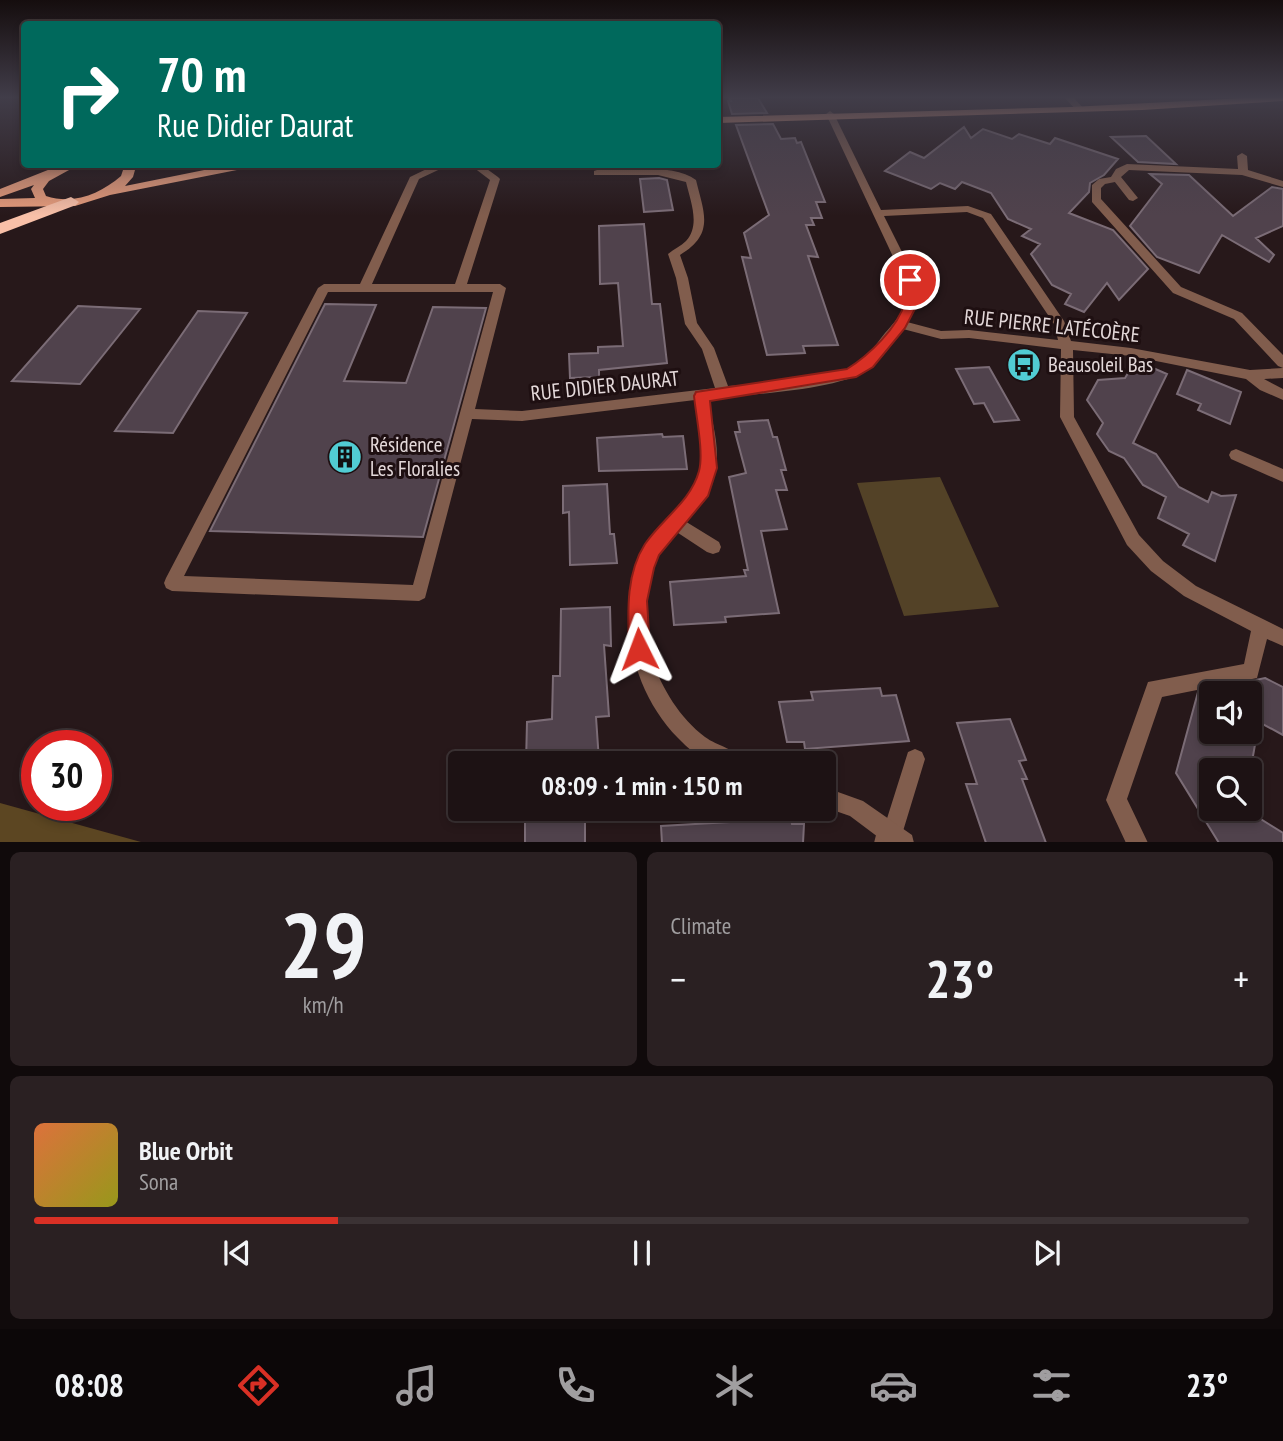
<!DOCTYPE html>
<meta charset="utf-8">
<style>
body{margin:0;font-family:"PT Sans Narrow",sans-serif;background:#2a2022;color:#f1f3f6;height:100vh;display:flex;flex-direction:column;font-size:26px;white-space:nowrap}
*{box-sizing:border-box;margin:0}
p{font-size:23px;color:#a09ea0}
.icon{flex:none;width:38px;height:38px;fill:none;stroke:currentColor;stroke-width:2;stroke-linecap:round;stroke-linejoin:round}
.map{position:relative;height:842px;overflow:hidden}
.details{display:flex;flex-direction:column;gap:10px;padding:10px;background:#100a0b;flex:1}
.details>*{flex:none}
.hud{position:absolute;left:21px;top:21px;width:700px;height:147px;border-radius:7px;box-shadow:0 4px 10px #0003,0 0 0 2px #3b3234;background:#00695c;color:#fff;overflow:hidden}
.buttons{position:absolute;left:1199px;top:681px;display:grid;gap:14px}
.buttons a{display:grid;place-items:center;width:63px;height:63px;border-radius:7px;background:#1d1214;box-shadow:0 4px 10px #0003,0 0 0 2px #3b3234;font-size:35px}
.speed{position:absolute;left:21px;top:730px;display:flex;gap:14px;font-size:35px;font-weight:700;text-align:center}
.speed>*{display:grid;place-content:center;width:91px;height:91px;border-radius:50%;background:#1d1214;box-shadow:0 4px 10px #0003,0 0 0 2px #3b3234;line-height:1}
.speed .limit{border:10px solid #d22;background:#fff;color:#111}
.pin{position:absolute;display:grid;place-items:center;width:60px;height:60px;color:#fff;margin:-30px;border:4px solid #fff;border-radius:50%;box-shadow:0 2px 7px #0007}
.me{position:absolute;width:77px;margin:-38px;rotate:357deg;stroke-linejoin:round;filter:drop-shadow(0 0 5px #0008)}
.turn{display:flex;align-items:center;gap:24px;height:147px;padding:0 21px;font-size:32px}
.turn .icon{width:91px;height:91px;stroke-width:2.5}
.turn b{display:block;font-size:49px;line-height:60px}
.big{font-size:52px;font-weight:700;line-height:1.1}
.details .card{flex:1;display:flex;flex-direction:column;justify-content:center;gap:10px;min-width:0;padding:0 24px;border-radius:10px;background:#2a2022}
.details .dial{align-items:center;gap:0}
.dial b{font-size:91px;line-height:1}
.song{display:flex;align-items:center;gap:21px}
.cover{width:84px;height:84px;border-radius:10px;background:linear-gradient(135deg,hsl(20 70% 55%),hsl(60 70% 35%))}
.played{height:7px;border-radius:4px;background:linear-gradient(90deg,#d93025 25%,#3b3234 25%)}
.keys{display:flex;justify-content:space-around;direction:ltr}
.heat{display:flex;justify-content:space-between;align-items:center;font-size:38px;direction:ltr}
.details .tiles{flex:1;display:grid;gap:10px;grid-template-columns:1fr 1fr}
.card:last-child{grid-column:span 2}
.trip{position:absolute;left:448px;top:751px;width:388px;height:70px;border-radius:7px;background:#1d1214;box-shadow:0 4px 10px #0003,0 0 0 2px #3b3234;font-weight:700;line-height:70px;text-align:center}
.menu{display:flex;height:112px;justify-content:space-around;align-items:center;background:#0c0708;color:#a09ea0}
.menu .icon{width:49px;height:49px}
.menu .active{color:#d93025}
.menu b{font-size:32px;color:#f1f3f6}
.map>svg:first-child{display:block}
</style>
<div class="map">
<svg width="1283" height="843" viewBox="0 0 1283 843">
<rect width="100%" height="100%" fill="#27181a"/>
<path fill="#534227" d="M 940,477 L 999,607 L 904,616 L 857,483 Z"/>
<path fill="#5c4622" d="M 0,803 L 141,842 L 0,842 Z"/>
<path fill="#50424c" stroke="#7b6c76" stroke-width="2" fill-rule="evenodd" d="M 729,98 L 758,98 L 767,113 L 732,114 L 728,101 L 731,101 Z
M 773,124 L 781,139 L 795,138 L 797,143 L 801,142 L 825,202 L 816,202 L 822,218 L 811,218 L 814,225 L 806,225 L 818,257 L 808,256 L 838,345 L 803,346 L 805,353 L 767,355 L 742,257 L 751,258 L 744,233 L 769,215 L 736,125 Z
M 964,127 L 971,138 L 983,129 L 1012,139 L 1019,134 L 1050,144 L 1055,138 L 1118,159 L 1104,175 L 1090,183 L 1089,192 L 1069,213 L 1113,230 L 1148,269 L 1119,300 L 1107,283 L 1084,312 L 1065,304 L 1071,294 L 1052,285 L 1031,254 L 1040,244 L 1022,236 L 1031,229 L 1008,219 L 991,193 L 962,182 L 955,189 L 940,183 L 931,189 L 885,171 L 910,152 L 924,158 Z
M 1146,136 L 1176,164 L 1138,162 L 1111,137 Z
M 1150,174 L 1189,175 L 1233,216 L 1272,187 L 1283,189 L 1283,226 L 1256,238 L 1274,255 L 1269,262 L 1222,235 L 1199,273 L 1157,257 L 1130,226 L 1162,184 Z
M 659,178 L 667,180 L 673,210 L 644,212 L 640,179 Z
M 644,224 L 652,304 L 660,304 L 667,363 L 599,370 L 599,377 L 570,378 L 569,354 L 598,353 L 598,347 L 623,346 L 618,283 L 600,284 L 599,226 Z
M 325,304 L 376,305 L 344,381 L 406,383 L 433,307 L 486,308 L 423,537 L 210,531 Z
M 78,306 L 140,309 L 80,384 L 12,381 Z
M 198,311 L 247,313 L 173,433 L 115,431 Z
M 989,367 L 1019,420 L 994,422 L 984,403 L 974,404 L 956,369 Z
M 1153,368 L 1167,374 L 1133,443 L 1156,454 L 1179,487 L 1208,502 L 1212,492 L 1221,496 L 1236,495 L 1215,561 L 1183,545 L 1189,534 L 1158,518 L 1166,497 L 1143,485 L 1124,458 L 1109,451 L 1097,434 L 1103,423 L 1087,400 L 1098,380 L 1125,378 L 1130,370 Z
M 1187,370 L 1241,392 L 1230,424 L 1198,410 L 1201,404 L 1177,394 Z
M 768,420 L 773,437 L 777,437 L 786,470 L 781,470 L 787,490 L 776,490 L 787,529 L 761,531 L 779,613 L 725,617 L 726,622 L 674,625 L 670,582 L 746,576 L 744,570 L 748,570 L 729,477 L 746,473 L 735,432 L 740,432 L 738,422 Z
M 662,434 L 663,437 L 683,436 L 687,469 L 599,471 L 597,438 Z
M 607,484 L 610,534 L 614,534 L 617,563 L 570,565 L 569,512 L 563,513 L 563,486 Z
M 610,607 L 611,646 L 604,645 L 609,716 L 596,717 L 599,761 L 592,760 L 593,763 L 526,763 L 527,722 L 552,719 L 553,676 L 560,676 L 561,609 Z
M 1265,678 L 1283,687 L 1283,735 L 1259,722 L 1250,773 L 1250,770 L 1211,770 L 1211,808 L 1243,808 L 1283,833 L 1283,843 L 1219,843 L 1176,773 L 1198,692 ZM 1211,693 L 1250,693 L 1250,732 L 1211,732 Z
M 880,688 L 882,696 L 896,695 L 909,741 L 805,749 L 804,742 L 787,742 L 779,702 L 813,700 L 811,692 Z
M 1010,719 L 1026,760 L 1019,761 L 1027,779 L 1022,779 L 1046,843 L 986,843 L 966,784 L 977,784 L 957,723 Z
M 525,808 L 585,808 L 585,843 L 525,843 Z
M 789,808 L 792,824 L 804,824 L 803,843 L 662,843 L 661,826 L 747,821 L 745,810 Z"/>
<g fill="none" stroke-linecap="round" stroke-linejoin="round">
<path fill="#815d4d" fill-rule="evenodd" d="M 1065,98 L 1074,98 L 1085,110 L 1078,112 Z
M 437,164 L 451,164 L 419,179 L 372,284 L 455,284 L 490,180 L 469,164 L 480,164 L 498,177 L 500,179 L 467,284 L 500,284 L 506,288 L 475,409 L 522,411 L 529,416 L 522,421 L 472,419 L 425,598 L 419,601 L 172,591 L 166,588 L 164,583 L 166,578 L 318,288 L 324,284 L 360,284 L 410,177 ZM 328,292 L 493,292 L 413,585 L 184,576 Z
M 1117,176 L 1120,177 L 1120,181 L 1105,184 L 1101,188 L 1101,199 L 1181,287 L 1242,313 L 1283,355 L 1283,368 L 1278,366 L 1234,319 L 1173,293 L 1092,202 L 1092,185 L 1099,179 Z
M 1236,449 L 1283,469 L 1283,482 L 1231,459 L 1229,455 L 1231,451 Z
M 675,515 L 719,542 L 721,547 L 719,552 L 713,554 L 707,552 L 669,527 L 667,522 L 669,517 Z
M 915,749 L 922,752 L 925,759 L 900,841 L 874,843 L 876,835 L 884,828 L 908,752 Z"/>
<path fill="#815d4d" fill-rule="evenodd" d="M 830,111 L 834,114 L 881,210 L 968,206 L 991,214 L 1064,321 L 1071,341 L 1131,348 L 1250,370 L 1283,368 L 1283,378 L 1264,379 L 1283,389 L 1283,400 L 1260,390 L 1246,379 L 1131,356 L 1073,350 L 1074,417 L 1139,535 L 1163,561 L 1196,586 L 1283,629 L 1283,646 L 1267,639 L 1257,678 L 1162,697 L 1127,799 L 1148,843 L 1126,843 L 1106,800 L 1148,682 L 1244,664 L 1251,631 L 1184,596 L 1151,571 L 1127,545 L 1060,417 L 1061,349 L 969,338 L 941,339 L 903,329 C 893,341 884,357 872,367 C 843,391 747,394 708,399 C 712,422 721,449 715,473 C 708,500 687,517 670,537 C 643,569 639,620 652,659 C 662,689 680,718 705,737 C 717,746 738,749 744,763 C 734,763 721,765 712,763 C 699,759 687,747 678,738 C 631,690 614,612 643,551 C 657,522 690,505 699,474 C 706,451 698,423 695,400 L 522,421 L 515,416 L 522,411 L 715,388 L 702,349 L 685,324 L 676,278 L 668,254 C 674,249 681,246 686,241 C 701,225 690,200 686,182 L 658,175 L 594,175 L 594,171 L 597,170 C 625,170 673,163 696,180 C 704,213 715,234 680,255 L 688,278 L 697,323 L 714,348 L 728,386 C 760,383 818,381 846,370 C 864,363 874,347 885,333 C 903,313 907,307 904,280 L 826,114 ZM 967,212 L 983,218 L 1054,324 L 1058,340 L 969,330 L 941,331 L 907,322 L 918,301 L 916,280 L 884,216 Z
M 1242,153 L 1247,156 L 1248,170 L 1283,181 L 1283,187 L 1242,175 L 1129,170 L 1121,177 L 1138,198 L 1133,201 L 1129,200 L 1111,177 L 1116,169 L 1127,164 L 1238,169 L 1237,156 Z
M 824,787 L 863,801 L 912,835 L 914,843 L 886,843 L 850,816 L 824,807 Z"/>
<path fill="#e79c7b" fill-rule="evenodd" d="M 1245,98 L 1283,98 L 1283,101 L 1142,110 L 718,123 L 718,117 L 1071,107 Z
M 63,164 L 80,164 L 49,181 L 43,189 L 46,196 C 74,205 100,194 121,176 L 123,170 L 119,164 L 131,164 L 135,170 L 133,177 L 125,186 L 234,164 L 267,164 L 110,195 L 75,206 L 0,207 L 0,199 L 35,198 L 31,189 L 34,185 L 0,197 L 0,189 Z"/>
<path fill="#f8c0a8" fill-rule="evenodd" d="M 71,197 L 79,202 L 76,205 L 0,234 L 0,223 Z"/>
</g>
<linearGradient id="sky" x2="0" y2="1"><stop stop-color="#150d0e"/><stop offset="0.45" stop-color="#413d49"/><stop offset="1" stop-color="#413d49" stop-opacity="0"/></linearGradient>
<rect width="1283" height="216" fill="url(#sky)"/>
<path fill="#d93025" stroke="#8d1f18" stroke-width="2" d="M 910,276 L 916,280 L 919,301 L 905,328 L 873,367 L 856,377 L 710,401 L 717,468 L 708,496 L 659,555 L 654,568 L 647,601 L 650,649 L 647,656 L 639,659 L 632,656 L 629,649 C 628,615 625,575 645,544 C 662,519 691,501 699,471 C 704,453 696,416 694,396 L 696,392 L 847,369 C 868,356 898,328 905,302 C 906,296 904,287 903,280 Z"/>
<defs>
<g id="bus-disc" transform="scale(1.75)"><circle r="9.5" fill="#51ccd3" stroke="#1e0f11"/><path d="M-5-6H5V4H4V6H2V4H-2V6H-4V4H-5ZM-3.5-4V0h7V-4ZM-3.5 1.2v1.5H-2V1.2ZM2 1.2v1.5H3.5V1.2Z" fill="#111"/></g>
<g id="building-disc" transform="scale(1.75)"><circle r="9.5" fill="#51ccd3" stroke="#1e0f11"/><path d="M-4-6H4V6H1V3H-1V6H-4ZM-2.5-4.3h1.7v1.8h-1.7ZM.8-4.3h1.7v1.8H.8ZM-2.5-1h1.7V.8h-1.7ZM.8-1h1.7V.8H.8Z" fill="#111"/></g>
</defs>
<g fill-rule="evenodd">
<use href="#bus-disc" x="1024" y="365"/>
<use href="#building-disc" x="345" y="457"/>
</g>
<g text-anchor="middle" stroke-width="6" stroke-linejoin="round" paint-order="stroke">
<g font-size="21" fill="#e4d9da" stroke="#1e0f11">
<text transform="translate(1052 326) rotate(6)" y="7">RUE PIERRE LATÉCOÈRE</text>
<text transform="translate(605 386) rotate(-6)" y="7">RUE DIDIER DAURAT</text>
</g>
<g font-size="21" fill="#e4d9da" stroke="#1e0f11" text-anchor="start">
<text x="1048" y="372">Beausoleil Bas</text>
<text x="370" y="452">Résidence<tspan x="370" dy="24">Les Floralies</tspan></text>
</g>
</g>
</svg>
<div class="buttons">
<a><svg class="icon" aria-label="sound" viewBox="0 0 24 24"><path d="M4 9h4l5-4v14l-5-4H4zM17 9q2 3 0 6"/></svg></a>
<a><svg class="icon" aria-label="search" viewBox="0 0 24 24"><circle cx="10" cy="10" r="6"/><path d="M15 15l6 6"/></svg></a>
</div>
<div class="speed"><div class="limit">30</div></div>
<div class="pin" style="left:910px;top:280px;background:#d93025"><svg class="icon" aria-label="arrive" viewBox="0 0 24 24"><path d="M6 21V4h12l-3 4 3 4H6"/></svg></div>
<svg class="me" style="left:639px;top:649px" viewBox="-20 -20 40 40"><path d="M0-17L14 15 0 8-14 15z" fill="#d93025" stroke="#fff" stroke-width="4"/></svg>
<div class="trip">08:09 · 1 min · 150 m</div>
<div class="hud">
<div class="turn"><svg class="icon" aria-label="right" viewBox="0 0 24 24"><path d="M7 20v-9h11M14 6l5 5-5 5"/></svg><div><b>70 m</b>Rue Didier Daurat</div></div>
</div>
</div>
<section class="details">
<div class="tiles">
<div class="card dial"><b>29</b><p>km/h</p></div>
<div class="card"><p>Climate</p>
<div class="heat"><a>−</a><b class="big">23°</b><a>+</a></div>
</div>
<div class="card">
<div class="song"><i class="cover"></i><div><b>Blue Orbit</b><p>Sona</p></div></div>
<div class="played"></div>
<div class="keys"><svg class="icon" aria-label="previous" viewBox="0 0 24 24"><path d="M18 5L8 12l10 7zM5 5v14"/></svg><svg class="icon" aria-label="pause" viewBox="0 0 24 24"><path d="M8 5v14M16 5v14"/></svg><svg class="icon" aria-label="next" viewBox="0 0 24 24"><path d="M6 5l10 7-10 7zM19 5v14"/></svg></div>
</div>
</div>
</section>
<nav class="menu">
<b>08:08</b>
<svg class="icon active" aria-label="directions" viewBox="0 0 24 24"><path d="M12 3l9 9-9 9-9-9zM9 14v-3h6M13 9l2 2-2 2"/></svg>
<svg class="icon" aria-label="music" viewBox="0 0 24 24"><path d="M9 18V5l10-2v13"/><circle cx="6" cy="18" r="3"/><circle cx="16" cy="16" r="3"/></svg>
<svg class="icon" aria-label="phone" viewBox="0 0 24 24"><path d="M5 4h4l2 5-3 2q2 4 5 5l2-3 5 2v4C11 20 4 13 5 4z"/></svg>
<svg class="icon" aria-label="climate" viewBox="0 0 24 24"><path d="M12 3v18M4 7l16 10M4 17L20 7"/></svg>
<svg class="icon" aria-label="car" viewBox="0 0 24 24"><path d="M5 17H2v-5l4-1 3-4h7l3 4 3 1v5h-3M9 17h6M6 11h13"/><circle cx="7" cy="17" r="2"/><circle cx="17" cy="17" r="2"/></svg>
<svg class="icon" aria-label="filters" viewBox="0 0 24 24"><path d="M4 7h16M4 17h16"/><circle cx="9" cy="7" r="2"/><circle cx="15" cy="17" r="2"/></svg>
<b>23°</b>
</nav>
